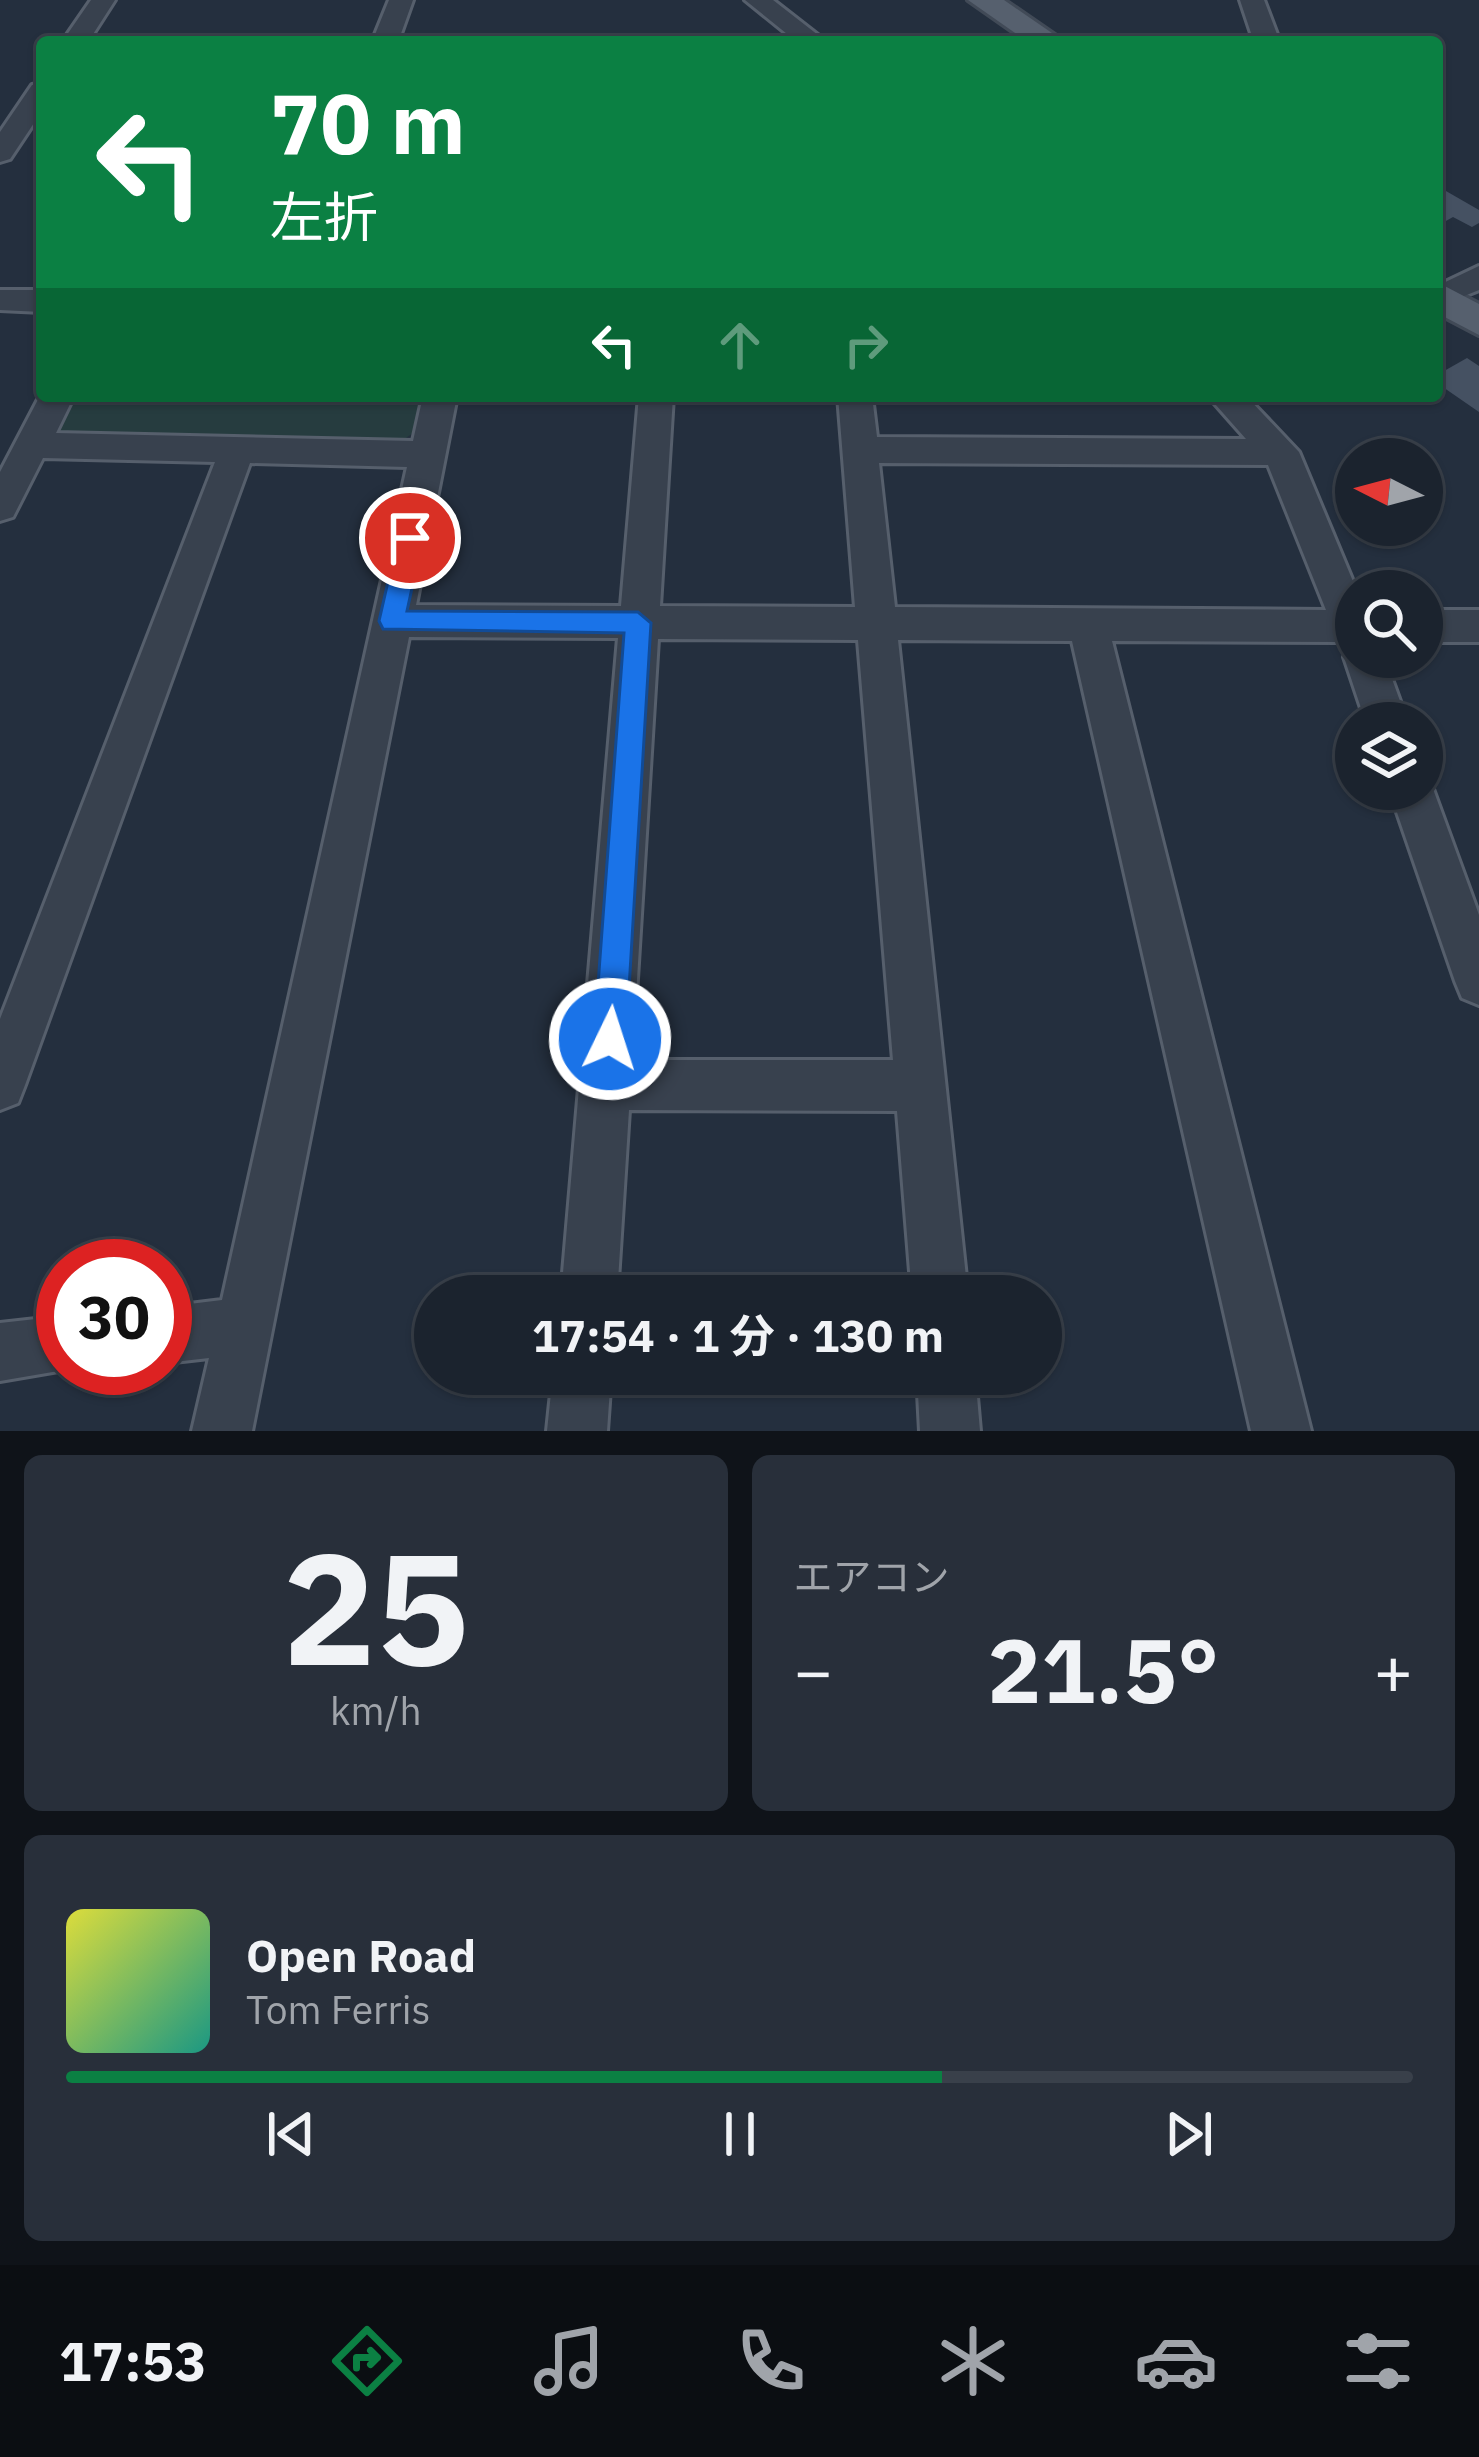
<!DOCTYPE html>
<html lang="ja">
<meta charset="utf-8">
<style>
body{margin:0;font-family:"IBM Plex Sans","Noto Sans JP",sans-serif;background:#282f3a;color:#f1f3f6;height:100vh;display:flex;flex-direction:column;font-size:45px;white-space:nowrap}
*{box-sizing:border-box;margin:0}
p{font-size:39px;color:#a0a4aa}
.icon{flex:none;width:66px;height:66px;fill:none;stroke:currentColor;stroke-width:2;stroke-linecap:round;stroke-linejoin:round}
.map{position:relative;height:1431px;overflow:hidden}
.details{display:flex;flex-direction:column;gap:24px;padding:24px;background:#0f1319;flex:1}
.details>*{flex:none}
.banner{position:absolute;left:36px;top:36px;width:1407px;height:366px;border-radius:12px;box-shadow:0 3px 9px #0004,0 0 0 3px #39404a;background:#0b8043;color:#fff;overflow:hidden}
.needle{width:78px;rotate:276deg}
.buttons{position:absolute;left:1335px;top:438px;display:grid;gap:24px}
.buttons a{display:grid;place-items:center;width:108px;height:108px;border-radius:50%;background:#1b232e;box-shadow:0 3px 9px #0004,0 0 0 3px #39404a;font-size:60px}
.speed{position:absolute;left:36px;top:1239px;display:flex;gap:24px;font-size:60px;font-weight:700;text-align:center}
.speed>*{display:grid;place-content:center;width:156px;height:156px;border-radius:50%;background:#1b232e;box-shadow:0 3px 9px #0004,0 0 0 3px #39404a;line-height:1}
.speed .limit{border:18px solid #d22;background:#fff;color:#111}
.pin{position:absolute;display:grid;place-items:center;width:102px;height:102px;color:#fff;margin:-51px;border:6px solid #fff;border-radius:50%;box-shadow:0 3px 12px #0007}
.me{position:absolute;width:132px;margin:-66px;rotate:4deg;stroke-linejoin:round;filter:drop-shadow(0 0 9px #0008)}
.turn{display:flex;align-items:center;gap:42px;height:252px;padding:0 36px;font-size:54px}
.turn .icon{width:156px;height:156px;stroke-width:2.5}
.turn b{display:block;font-size:84px;line-height:102px}
.lanes{display:flex;align-items:center;height:114px;padding:0 36px;background:#0003;justify-content:center;gap:60px;direction:ltr}
.lanes .off{opacity:.35}
.big{font-size:90px;font-weight:700;line-height:1.1}
.details .card{flex:1;display:flex;flex-direction:column;justify-content:center;gap:18px;min-width:0;padding:0 42px;border-radius:18px;background:#282f3a}
.details .dial{align-items:center;gap:0}
.dial b{font-size:156px;line-height:1}
.song{display:flex;align-items:center;gap:36px}
.cover{width:144px;height:144px;border-radius:18px;background:linear-gradient(135deg,hsl(60 70% 55%),hsl(170 70% 35%))}
.played{height:12px;border-radius:6px;background:linear-gradient(90deg,#0b8043 65%,#39404a 65%)}
.keys{display:flex;justify-content:space-around;direction:ltr}
.heat{display:flex;justify-content:space-between;align-items:center;font-size:66px;direction:ltr}
.details .tiles{flex:1;display:grid;gap:24px;grid-template-columns:1fr 1fr}
.card:last-child{grid-column:span 2}
.trip{position:absolute;left:414px;top:1275px;width:648px;height:120px;border-radius:60px;background:#1b232e;box-shadow:0 3px 9px #0004,0 0 0 3px #39404a;font-weight:700;line-height:120px;text-align:center}
.tab-bar{display:flex;height:192px;justify-content:space-around;align-items:center;background:#0b0e12;color:#a0a4aa}
.tab-bar .icon{width:84px;height:84px}
.tab-bar .on{color:#0b8043}
.tab-bar b{font-size:54px;color:#f1f3f6}
.map>svg:first-child{display:block}
</style>
<div class="map">
<svg width="1479" height="1431" viewBox="0 0 1479 1431">
<rect width="100%" height="100%" fill="#242f3e"/>
<path fill="#263c3f" d="M 64,396 L 425,396 L 416,431 L 393,447 L 59,436 L 50,422 Z"/>
<path fill="#455162" d="M 1439,187 L 1479,210 L 1479,223 L 1472,227 L 1453,217 L 1437,226 Z
M 1467,358 L 1479,366 L 1479,412 L 1437,383 L 1437,375 Z"/>
<g fill="none" stroke-linecap="round" stroke-linejoin="round">
<g stroke="#565f6c" stroke-width="6">
<path id="minor" d="M 91,0 L 115,0 L 88,42 L 62,42 Z
M 389,0 L 413,0 L 398,42 L 372,42 Z
M 745,0 L 773,0 L 827,42 L 797,42 Z
M 1240,0 L 1264,0 L 1280,42 L 1254,42 Z
M 42,83 L 42,111 L 10,159 L 0,162 L 0,132 L 32,85 Z
M 1479,266 L 1479,290 L 1437,307 L 1437,286 Z
M 0,290 L 42,290 L 42,312 L 0,310 Z
M 42,392 L 74,396 L 56,433 L 413,441 L 423,396 L 457,396 L 416,605 L 621,606 L 639,396 L 673,396 L 660,606 L 855,607 L 838,396 L 872,396 L 877,437 L 1246,439 L 1208,396 L 1246,396 L 1299,452 L 1357,591 L 1356,657 L 1384,657 L 1408,723 L 1366,723 L 1344,657 L 1348,649 L 1340,642 L 1112,641 L 1311,1431 L 1251,1431 L 1072,641 L 898,640 L 968,1296 L 912,1296 L 897,1111 L 629,1110 L 617,1296 L 561,1296 L 618,638 L 409,637 L 252,1431 L 192,1431 L 209,1358 L 165,1363 L 165,1307 L 222,1300 L 407,467 L 250,463 L 25,1085 L 18,1103 L 0,1110 L 0,1019 L 215,462 L 43,458 L 13,517 L 0,521 L 0,472 ZM 879,463 L 1268,465 L 1326,610 L 895,607 ZM 658,639 L 858,640 L 893,1060 L 632,1060 Z
M 1422,610 L 1479,610 L 1479,642 L 1422,642 Z
M 1422,774 L 1433,789 L 1479,915 L 1479,1005 L 1462,998 L 1455,981 L 1389,789 L 1422,789 Z
M 63,1316 L 63,1368 L 76,1368 L 0,1381 L 0,1323 Z
M 553,1374 L 611,1374 L 607,1431 L 547,1431 Z
M 917,1374 L 975,1374 L 980,1431 L 920,1431 Z"/>
</g>
<g stroke="#414a57" stroke-width="6">
<path id="major" d="M 968,0 L 1004,0 L 1065,42 L 1028,42 Z
M 1437,282 L 1479,304 L 1479,335 L 1437,313 Z"/>
</g>
<use href="#minor" fill="#38414e" fill-rule="evenodd"/>
<use href="#major" fill="#56606e" fill-rule="evenodd"/>
</g>
<path fill="#1a73e8" stroke="#114b97" stroke-width="3" d="M 410,528 L 423,538 L 407,611 L 638,612 L 651,623 L 626,1039 L 622,1050 L 610,1055 L 599,1050 L 594,1039 L 624,633 L 383,629 L 379,621 L 398,538 Z"/>
</svg>
<div class="buttons">
<a><svg class="needle" viewBox="-14 -14 28 28"><path d="M0-13l5 13h-10z" fill="#e53935"/><path d="M0 13l5-13h-10z" fill="#a0a4aa"/></svg></a>
<a><svg class="icon" aria-label="search" viewBox="0 0 24 24"><circle cx="10" cy="10" r="6"/><path d="M15 15l6 6"/></svg></a>
<a><svg class="icon" aria-label="layers" viewBox="0 0 24 24"><path d="M12 4l9 5-9 5-9-5zM3 14l9 5 9-5"/></svg></a>
</div>
<div class="speed"><div class="limit">30</div></div>
<div class="pin" style="left:410px;top:538px;background:#d93025"><svg class="icon" aria-label="arrive" viewBox="0 0 24 24"><path d="M6 21V4h12l-3 4 3 4H6"/></svg></div>
<svg class="me" style="left:610px;top:1039px" viewBox="-20 -20 40 40"><circle r="17" fill="#1a73e8" stroke="#fff" stroke-width="3"/><path d="M0-11L8 9 0 5-8 9z" fill="#fff"/></svg>
<div class="trip">17:54 · 1 分 · 130 m</div>
<div class="banner">
<div class="turn"><svg class="icon" aria-label="left" viewBox="0 0 24 24"><path d="M17 20v-9H6M10 6l-5 5 5 5"/></svg><div><b>70 m</b>左折</div></div>
<div class="lanes"><svg class="icon" aria-label="left" viewBox="0 0 24 24"><path d="M17 20v-9H6M10 6l-5 5 5 5"/></svg><svg class="icon off" aria-label="ahead" viewBox="0 0 24 24"><path d="M12 20V5M6 11l6-6 6 6"/></svg><svg class="icon off" aria-label="right" viewBox="0 0 24 24"><path d="M7 20v-9h11M14 6l5 5-5 5"/></svg></div>
</div>
</div>
<section class="details">
<div class="tiles">
<div class="card dial"><b>25</b><p>km/h</p></div>
<div class="card"><p>エアコン</p>
<div class="heat"><a>−</a><b class="big">21.5°</b><a>+</a></div>
</div>
<div class="card">
<div class="song"><i class="cover"></i><div><b>Open Road</b><p>Tom Ferris</p></div></div>
<div class="played"></div>
<div class="keys"><svg class="icon" aria-label="previous" viewBox="0 0 24 24"><path d="M18 5L8 12l10 7zM5 5v14"/></svg><svg class="icon" aria-label="pause" viewBox="0 0 24 24"><path d="M8 5v14M16 5v14"/></svg><svg class="icon" aria-label="next" viewBox="0 0 24 24"><path d="M6 5l10 7-10 7zM19 5v14"/></svg></div>
</div>
</div>
</section>
<nav class="tab-bar">
<b>17:53</b>
<svg class="icon on" aria-label="directions" viewBox="0 0 24 24"><path d="M12 3l9 9-9 9-9-9zM9 14v-3h6M13 9l2 2-2 2"/></svg>
<svg class="icon" aria-label="music" viewBox="0 0 24 24"><path d="M9 18V5l10-2v13"/><circle cx="6" cy="18" r="3"/><circle cx="16" cy="16" r="3"/></svg>
<svg class="icon" aria-label="phone" viewBox="0 0 24 24"><path d="M5 4h4l2 5-3 2q2 4 5 5l2-3 5 2v4C11 20 4 13 5 4z"/></svg>
<svg class="icon" aria-label="climate" viewBox="0 0 24 24"><path d="M12 3v18M4 7l16 10M4 17L20 7"/></svg>
<svg class="icon" aria-label="car" viewBox="0 0 24 24"><path d="M5 17H2v-5l4-1 3-4h7l3 4 3 1v5h-3M9 17h6M6 11h13"/><circle cx="7" cy="17" r="2"/><circle cx="17" cy="17" r="2"/></svg>
<svg class="icon" aria-label="filters" viewBox="0 0 24 24"><path d="M4 7h16M4 17h16"/><circle cx="9" cy="7" r="2"/><circle cx="15" cy="17" r="2"/></svg>
</nav>
